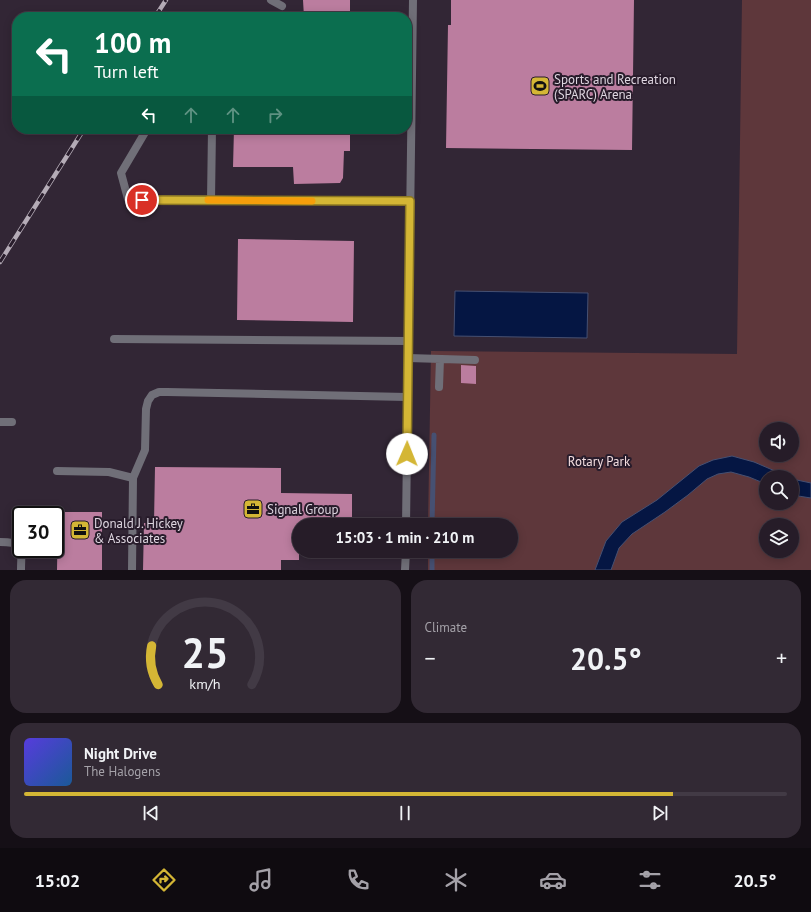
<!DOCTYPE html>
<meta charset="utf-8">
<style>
body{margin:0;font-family:"PT Sans",sans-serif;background:#322934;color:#f1f3f6;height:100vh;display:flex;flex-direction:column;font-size:15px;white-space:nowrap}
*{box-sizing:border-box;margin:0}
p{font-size:13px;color:#a4a1a8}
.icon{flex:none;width:22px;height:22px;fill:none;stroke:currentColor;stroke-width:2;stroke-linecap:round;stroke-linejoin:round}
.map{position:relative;height:570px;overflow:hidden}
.panel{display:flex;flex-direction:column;gap:10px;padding:10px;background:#150f16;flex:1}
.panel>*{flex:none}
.banner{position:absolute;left:12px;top:12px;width:400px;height:122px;border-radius:16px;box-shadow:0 2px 10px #0003,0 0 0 1px #423a45;background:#0b6e4f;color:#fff;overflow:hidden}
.buttons{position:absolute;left:759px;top:422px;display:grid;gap:8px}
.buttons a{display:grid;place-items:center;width:40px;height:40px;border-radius:50%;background:#261c28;box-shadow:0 2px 10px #0003,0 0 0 1px #423a45;font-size:20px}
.speed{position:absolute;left:12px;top:506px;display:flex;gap:8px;font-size:20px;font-weight:700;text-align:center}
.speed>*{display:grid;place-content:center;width:52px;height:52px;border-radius:50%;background:#261c28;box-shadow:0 2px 10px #0003,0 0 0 1px #423a45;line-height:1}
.speed .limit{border:2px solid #111;border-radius:6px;background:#fff;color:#111}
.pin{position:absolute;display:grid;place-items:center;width:34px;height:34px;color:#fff;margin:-17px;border:2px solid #fff;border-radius:50%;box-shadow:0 1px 4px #0007}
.me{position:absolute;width:44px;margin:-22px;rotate:1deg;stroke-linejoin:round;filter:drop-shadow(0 0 3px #0008)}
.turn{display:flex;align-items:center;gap:14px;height:84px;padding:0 16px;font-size:18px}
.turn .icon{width:52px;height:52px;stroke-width:2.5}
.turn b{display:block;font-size:28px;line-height:34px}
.lanes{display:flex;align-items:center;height:38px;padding:0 16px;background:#0003;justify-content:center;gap:20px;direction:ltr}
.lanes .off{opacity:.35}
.big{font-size:30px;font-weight:600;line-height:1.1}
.panel .card{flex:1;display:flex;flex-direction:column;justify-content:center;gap:6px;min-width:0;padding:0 14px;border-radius:16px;background:#322934}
.panel .dial{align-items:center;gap:0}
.dial svg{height:104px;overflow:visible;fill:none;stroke:#423a45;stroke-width:7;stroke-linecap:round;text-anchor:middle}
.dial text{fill:#f1f3f6;stroke:none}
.song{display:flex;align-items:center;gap:12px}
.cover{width:48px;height:48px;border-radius:6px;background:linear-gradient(135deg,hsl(250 70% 55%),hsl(210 70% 35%))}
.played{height:4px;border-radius:2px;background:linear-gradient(90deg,#d4b635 85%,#423a45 85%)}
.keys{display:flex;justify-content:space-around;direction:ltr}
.heat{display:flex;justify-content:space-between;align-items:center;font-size:22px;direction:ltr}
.panel .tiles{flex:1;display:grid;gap:10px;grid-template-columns:1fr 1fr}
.card:last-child{grid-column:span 2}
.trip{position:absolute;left:292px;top:518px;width:226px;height:40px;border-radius:20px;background:#261c28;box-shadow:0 2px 10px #0003,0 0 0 1px #423a45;font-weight:600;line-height:40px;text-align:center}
.tab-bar{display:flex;height:64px;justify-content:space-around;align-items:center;background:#0f0b10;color:#a4a1a8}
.tab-bar .icon{width:28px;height:28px}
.tab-bar .on{color:#d4b635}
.tab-bar b{font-size:18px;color:#f1f3f6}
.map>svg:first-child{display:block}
</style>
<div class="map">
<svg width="811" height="570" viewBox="0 0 811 570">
<rect width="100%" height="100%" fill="#322635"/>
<path fill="#5e373b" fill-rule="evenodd" d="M 742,0 L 811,0 L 811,570 L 428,570 L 428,551 L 511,551 L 511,525 L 428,525 L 431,351 L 737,354 ZM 766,429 L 792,429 L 792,455 L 766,455 ZM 766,477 L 792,477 L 792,503 L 766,503 ZM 766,525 L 792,525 L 792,551 L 766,551 Z"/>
<path fill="#051643" stroke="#465072" d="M 455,291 L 588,293 L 587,338 L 454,336 Z
M 732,456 L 754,462 L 789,477 L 766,477 L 766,484 L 749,477 L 731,472 L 718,474 L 707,479 L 688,495 L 665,512 L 632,534 L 619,548 L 611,570 L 595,570 L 606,541 L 622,522 L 657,500 L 699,466 L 713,460 Z
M 792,479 L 811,483 L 811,498 L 792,495 Z"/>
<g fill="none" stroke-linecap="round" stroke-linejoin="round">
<path stroke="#465072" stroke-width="5" d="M 432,525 L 434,435
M 432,570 L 432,551"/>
</g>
<path fill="#bb7d9f" d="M 303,0 L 350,0 L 350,17 L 304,17 Z
M 451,0 L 634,0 L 632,150 L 446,148 L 448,25 L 451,25 Z
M 234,129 L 350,129 L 350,151 L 344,151 L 343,178 L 340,183 L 294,184 L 293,167 L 233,167 Z
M 238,239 L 354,241 L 353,322 L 237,320 Z
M 461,365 L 476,366 L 476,384 L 461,383 Z
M 155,467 L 281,468 L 281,493 L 352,494 L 352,525 L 299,525 L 299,560 L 281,560 L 281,570 L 143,570 L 144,523 L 154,523 Z
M 58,512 L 102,512 L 102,570 L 57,570 Z"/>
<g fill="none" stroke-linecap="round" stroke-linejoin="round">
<path stroke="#706f78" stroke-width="8" d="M 271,0 L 282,6
M 147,129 L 121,173 L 128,199 L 410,201
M 211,200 L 212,129
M 114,339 L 408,341
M 408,358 L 475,360
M 439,387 L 440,359
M 0,422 L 12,422
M 57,471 L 109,472 L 133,478
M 0,542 C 26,542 21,548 21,570
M 132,570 L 133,478 L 145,450 L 146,409 L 148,401 L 152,395 L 159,392 L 167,392 L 407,397"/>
<path stroke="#706f78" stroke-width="8" d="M 406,525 L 413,0
M 405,570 L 406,551"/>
<g stroke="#b5acb7" stroke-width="4.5">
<path id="rail" d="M 155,17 L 166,0
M 0,262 L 84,129"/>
</g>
<use href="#rail" stroke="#281c2b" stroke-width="3" stroke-dasharray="9" stroke-linecap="butt"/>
</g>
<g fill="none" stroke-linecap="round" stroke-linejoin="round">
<g stroke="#8a7622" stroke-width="10">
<path id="route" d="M 142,200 L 410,201 L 407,454"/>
</g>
<use href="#route" stroke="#d4b635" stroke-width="7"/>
<path stroke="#f59e0b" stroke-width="7" d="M 208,200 L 312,201"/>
</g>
<defs>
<g id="stadium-square" transform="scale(1)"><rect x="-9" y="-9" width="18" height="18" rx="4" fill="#d4b635" stroke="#281c2b"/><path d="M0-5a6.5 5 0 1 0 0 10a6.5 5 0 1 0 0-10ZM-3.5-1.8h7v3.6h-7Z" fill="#111"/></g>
<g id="office-square" transform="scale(1)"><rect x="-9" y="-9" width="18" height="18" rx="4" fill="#d4b635" stroke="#281c2b"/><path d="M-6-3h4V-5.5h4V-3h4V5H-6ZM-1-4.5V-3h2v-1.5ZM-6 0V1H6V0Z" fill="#111"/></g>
</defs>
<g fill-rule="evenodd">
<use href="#stadium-square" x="540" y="86"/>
<use href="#office-square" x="253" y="509"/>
<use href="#office-square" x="80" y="530"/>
</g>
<g text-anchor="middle" stroke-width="4" stroke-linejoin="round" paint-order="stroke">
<g font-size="13" fill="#ded6e0" stroke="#281c2b" text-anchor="start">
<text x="554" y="84">Sports and Recreation<tspan x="554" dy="15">(SPARC) Arena</tspan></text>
<text x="267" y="514">Signal Group</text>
<text x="94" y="528">Donald J. Hickey<tspan x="94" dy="15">&amp; Associates</tspan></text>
</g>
<g font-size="13" fill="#f3dddf" stroke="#281c2b">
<text x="599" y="466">Rotary Park</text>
</g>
</g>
</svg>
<div class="buttons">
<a><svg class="icon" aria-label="sound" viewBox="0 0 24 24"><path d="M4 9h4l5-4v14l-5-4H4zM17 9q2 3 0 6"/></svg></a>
<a><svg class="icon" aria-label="search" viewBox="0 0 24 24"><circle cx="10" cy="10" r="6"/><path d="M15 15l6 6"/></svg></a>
<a><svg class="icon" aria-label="layers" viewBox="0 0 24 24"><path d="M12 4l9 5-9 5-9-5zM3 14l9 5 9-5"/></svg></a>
</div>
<div class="speed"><div class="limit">30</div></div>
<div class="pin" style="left:142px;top:200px;background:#d93025"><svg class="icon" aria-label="arrive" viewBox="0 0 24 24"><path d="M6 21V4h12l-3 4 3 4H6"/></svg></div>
<svg class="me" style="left:407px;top:454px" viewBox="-20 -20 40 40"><circle r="19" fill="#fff"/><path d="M0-13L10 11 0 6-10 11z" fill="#d4b635"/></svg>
<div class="trip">15:03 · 1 min · 210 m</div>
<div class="banner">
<div class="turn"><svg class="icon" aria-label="left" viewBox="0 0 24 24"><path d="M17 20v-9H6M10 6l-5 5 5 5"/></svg><div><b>100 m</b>Turn left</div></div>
<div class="lanes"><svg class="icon" aria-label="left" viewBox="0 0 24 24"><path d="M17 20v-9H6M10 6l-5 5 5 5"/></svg><svg class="icon off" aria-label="ahead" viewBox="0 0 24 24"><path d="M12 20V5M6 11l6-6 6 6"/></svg><svg class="icon off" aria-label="ahead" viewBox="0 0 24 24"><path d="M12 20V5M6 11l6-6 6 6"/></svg><svg class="icon off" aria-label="right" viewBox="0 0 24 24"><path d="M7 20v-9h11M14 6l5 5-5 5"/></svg></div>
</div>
</div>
<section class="panel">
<div class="tiles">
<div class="card dial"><svg viewBox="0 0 100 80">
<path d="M14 69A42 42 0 1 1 86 69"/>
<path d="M14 69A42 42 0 0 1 9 39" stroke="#d4b635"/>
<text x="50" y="56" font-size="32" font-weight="700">25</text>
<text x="50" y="72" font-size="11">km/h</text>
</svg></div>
<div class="card"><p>Climate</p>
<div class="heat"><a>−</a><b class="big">20.5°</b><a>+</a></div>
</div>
<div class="card">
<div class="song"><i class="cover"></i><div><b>Night Drive</b><p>The Halogens</p></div></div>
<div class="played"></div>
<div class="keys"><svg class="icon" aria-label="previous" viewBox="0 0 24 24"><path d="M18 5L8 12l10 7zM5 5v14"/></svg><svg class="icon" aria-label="pause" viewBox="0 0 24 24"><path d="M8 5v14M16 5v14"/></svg><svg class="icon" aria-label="next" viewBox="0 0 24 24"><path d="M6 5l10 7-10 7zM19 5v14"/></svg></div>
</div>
</div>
</section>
<nav class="tab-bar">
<b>15:02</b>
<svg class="icon on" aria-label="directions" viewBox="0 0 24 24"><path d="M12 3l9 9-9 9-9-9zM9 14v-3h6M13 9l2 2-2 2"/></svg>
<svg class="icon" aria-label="music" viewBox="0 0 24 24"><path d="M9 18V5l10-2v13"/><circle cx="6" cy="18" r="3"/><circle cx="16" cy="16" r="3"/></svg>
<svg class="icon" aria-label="phone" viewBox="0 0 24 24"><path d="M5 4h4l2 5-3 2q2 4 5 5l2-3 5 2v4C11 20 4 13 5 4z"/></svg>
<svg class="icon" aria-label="climate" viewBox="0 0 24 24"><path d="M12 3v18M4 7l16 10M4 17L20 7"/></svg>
<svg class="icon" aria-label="car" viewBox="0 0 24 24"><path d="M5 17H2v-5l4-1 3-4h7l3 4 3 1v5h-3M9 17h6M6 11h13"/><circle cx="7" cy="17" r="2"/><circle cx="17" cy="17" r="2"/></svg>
<svg class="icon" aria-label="filters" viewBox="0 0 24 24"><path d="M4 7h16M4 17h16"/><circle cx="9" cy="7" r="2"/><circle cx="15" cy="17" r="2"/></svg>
<b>20.5°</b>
</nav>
